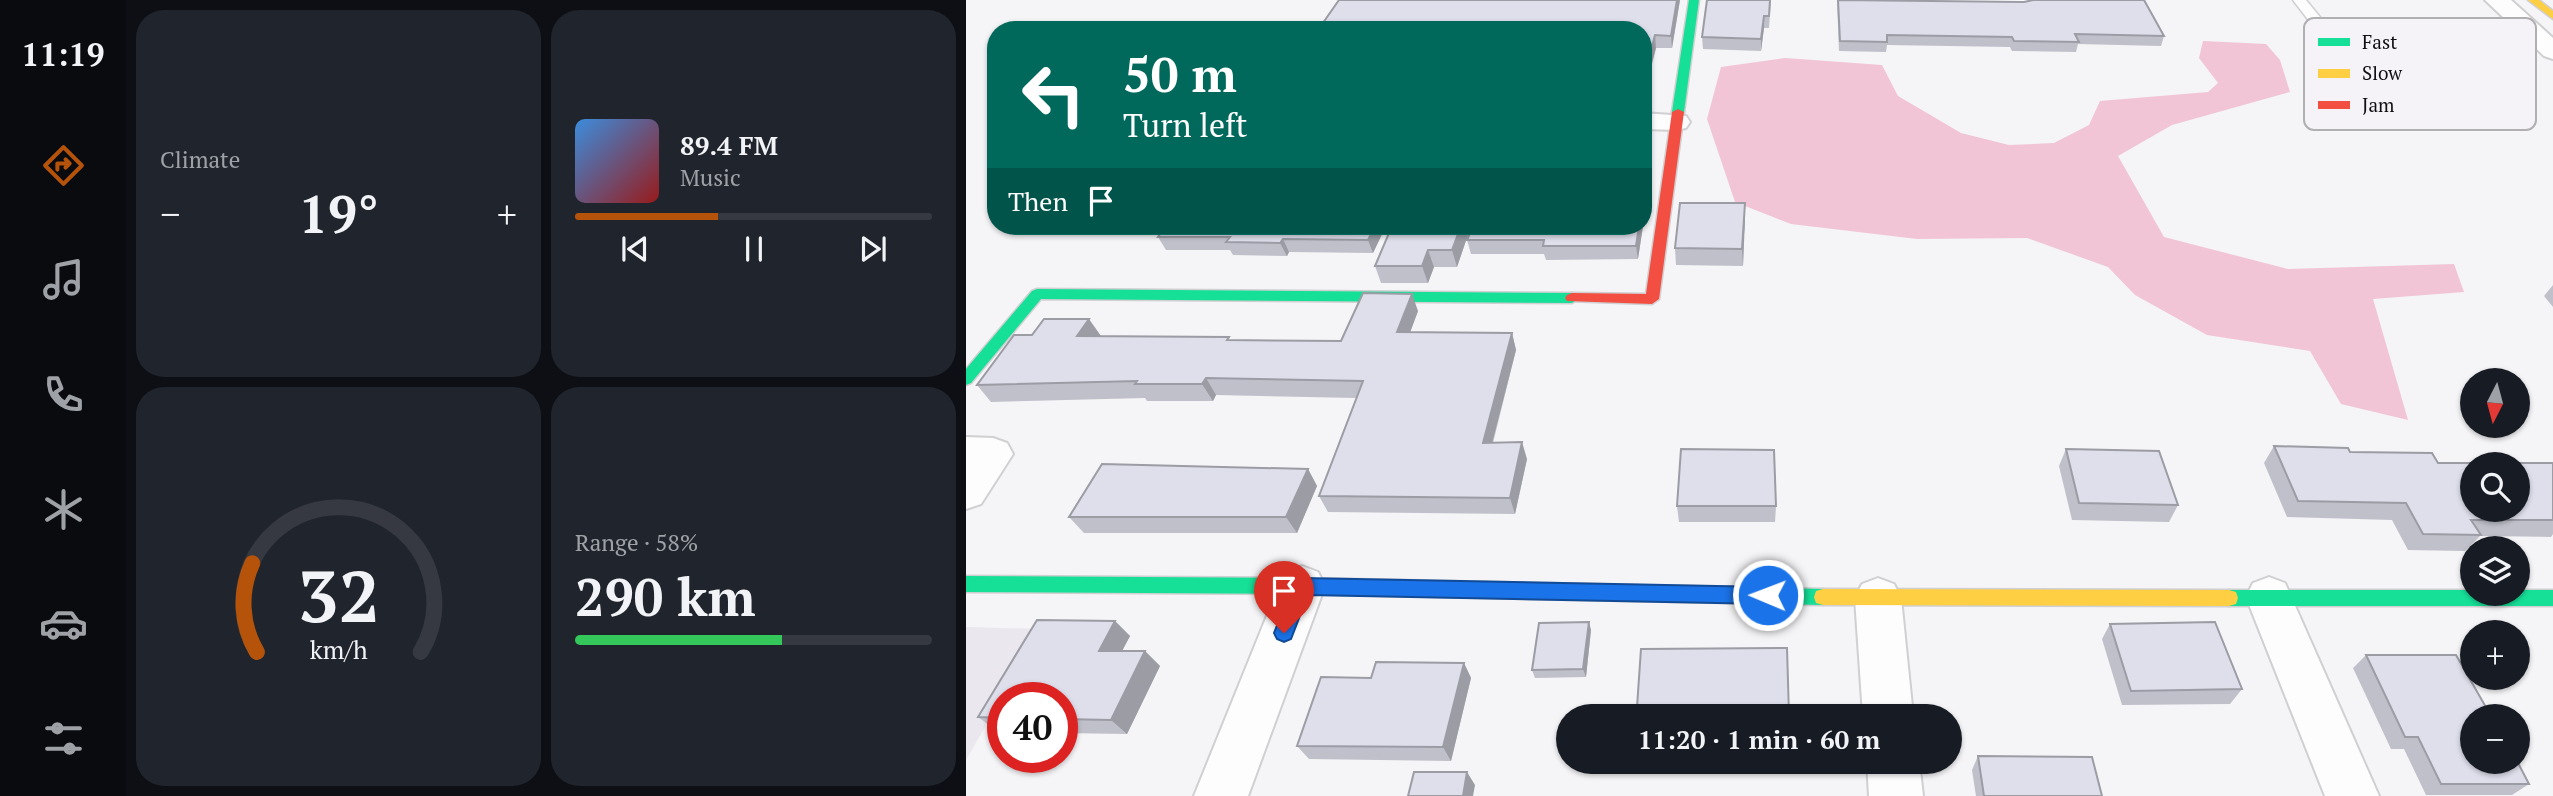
<!DOCTYPE html>
<meta charset="utf-8">
<style>
body{margin:0;font-family:"PT Serif",serif;background:#20242c;color:#f1f3f6;height:100vh;display:flex;flex-direction:column;font-size:26px;white-space:nowrap}
*{box-sizing:border-box;margin:0}
p{font-size:23px;color:#9ea1a6}
.icon{flex:none;width:38px;height:38px;fill:none;stroke:currentColor;stroke-width:2;stroke-linecap:round;stroke-linejoin:round}
.map{position:relative;flex:1;overflow:hidden}
.drawer{display:flex;flex-direction:column;gap:10px;padding:10px;background:#0d0f14;width:840px}
.drawer>*{flex:none}
.banner{position:absolute;left:21px;top:21px;width:665px;height:214px;border-radius:28px;box-shadow:0 2px 5px #0004;background:#00695c;color:#fff;overflow:hidden}
.needle{width:46px;rotate:186deg}
.controls{position:absolute;left:1494px;top:368px;display:grid;gap:14px}
.controls a{display:grid;place-items:center;width:70px;height:70px;border-radius:50%;background:#171b24;box-shadow:0 2px 5px #0004;font-size:35px}
.speed{position:absolute;left:21px;top:682px;display:flex;gap:14px;font-size:35px;font-weight:700;text-align:center}
.speed>*{display:grid;place-content:center;width:91px;height:91px;border-radius:50%;background:#171b24;box-shadow:0 2px 5px #0004;line-height:1}
.speed .limit{border:10px solid #d22;background:#fff;color:#111}
.pin{position:absolute;display:grid;place-items:center;width:60px;height:60px;color:#fff;margin:-72px -30px;border-radius:50% 50% 50% 0;rotate:-45deg;box-shadow:0 0 7px #0007}
.pin .icon{rotate:45deg}
.me{position:absolute;width:77px;margin:-38px;rotate:271deg;stroke-linejoin:round;filter:drop-shadow(0 0 5px #0008)}
.turn{display:flex;align-items:center;gap:24px;height:147px;padding:0 21px;font-size:32px}
.turn .icon{width:91px;height:91px;stroke-width:2.5}
.turn b{display:block;font-size:49px;line-height:60px}
.then{display:flex;align-items:center;height:66px;padding:0 21px;background:#0003;gap:14px;font-size:26px}
.big{font-size:52px;font-weight:700;line-height:1.1}
.drawer .tile{flex:1;display:flex;flex-direction:column;justify-content:center;gap:10px;min-width:0;padding:0 24px;border-radius:28px;background:#20242c}
.drawer .dial{align-items:center;gap:0}
.dial svg{height:182px;overflow:visible;fill:none;stroke:#363941;stroke-width:7;stroke-linecap:round;text-anchor:middle}
.dial text{fill:#f1f3f6;stroke:none}
.song{display:flex;align-items:center;gap:21px}
.cover{width:84px;height:84px;border-radius:10px;background:linear-gradient(135deg,hsl(210 70% 55%),hsl(0 70% 35%))}
.played{height:7px;border-radius:4px;background:linear-gradient(90deg,#b45309 40%,#363941 40%)}
.keys{display:flex;justify-content:space-around;direction:ltr}
.heat{display:flex;justify-content:space-between;align-items:center;font-size:38px;direction:ltr}
.charge{height:10px;border-radius:5px;background:linear-gradient(90deg,#34c759 58%,#363941 0)}
.drawer .tiles{flex:1;display:grid;gap:10px;grid-template-columns:repeat(2,1fr)}
.trip{position:absolute;left:590px;top:704px;width:406px;height:70px;border-radius:35px;background:#171b24;box-shadow:0 2px 5px #0004;font-weight:700;line-height:70px;text-align:center}
main{display:flex;flex:1;min-height:0}
.menu{display:flex;flex-direction:column;width:126px;justify-content:space-around;align-items:center;background:#090b0e;color:#9ea1a6}
.menu .icon{width:49px;height:49px}
.menu .active{color:#b45309}
.menu b{font-size:32px;color:#f1f3f6}
.map>svg:first-child{display:block}
</style>
<main>
<nav class="menu">
<b>11:19</b>
<svg class="icon active" aria-label="directions" viewBox="0 0 24 24"><path d="M12 3l9 9-9 9-9-9zM9 14v-3h6M13 9l2 2-2 2"/></svg>
<svg class="icon" aria-label="music" viewBox="0 0 24 24"><path d="M9 18V5l10-2v13"/><circle cx="6" cy="18" r="3"/><circle cx="16" cy="16" r="3"/></svg>
<svg class="icon" aria-label="phone" viewBox="0 0 24 24"><path d="M5 4h4l2 5-3 2q2 4 5 5l2-3 5 2v4C11 20 4 13 5 4z"/></svg>
<svg class="icon" aria-label="climate" viewBox="0 0 24 24"><path d="M12 3v18M4 7l16 10M4 17L20 7"/></svg>
<svg class="icon" aria-label="car" viewBox="0 0 24 24"><path d="M5 17H2v-5l4-1 3-4h7l3 4 3 1v5h-3M9 17h6M6 11h13"/><circle cx="7" cy="17" r="2"/><circle cx="17" cy="17" r="2"/></svg>
<svg class="icon" aria-label="filters" viewBox="0 0 24 24"><path d="M4 7h16M4 17h16"/><circle cx="9" cy="7" r="2"/><circle cx="15" cy="17" r="2"/></svg>
</nav>
<section class="drawer">
<div class="tiles">
<div class="tile"><p>Climate</p>
<div class="heat"><a>−</a><b class="big">19°</b><a>+</a></div>
</div>
<div class="tile">
<div class="song"><i class="cover"></i><div><b>89.4 FM</b><p>Music</p></div></div>
<div class="played"></div>
<div class="keys"><svg class="icon" aria-label="previous" viewBox="0 0 24 24"><path d="M18 5L8 12l10 7zM5 5v14"/></svg><svg class="icon" aria-label="pause" viewBox="0 0 24 24"><path d="M8 5v14M16 5v14"/></svg><svg class="icon" aria-label="next" viewBox="0 0 24 24"><path d="M6 5l10 7-10 7zM19 5v14"/></svg></div>
</div>
<div class="tile dial"><svg viewBox="0 0 100 80">
<path d="M14 69A42 42 0 1 1 86 69"/>
<path d="M14 69A42 42 0 0 1 12 30" stroke="#b45309"/>
<text x="50" y="56" font-size="32" font-weight="700">32</text>
<text x="50" y="72" font-size="11">km/h</text>
</svg></div>
<div class="tile"><p>Range · 58%</p><b class="big">290 km</b><div class="charge"></div></div>
</div>
</section>
<div class="map">
<svg width="1587" height="796" viewBox="0 0 1587 796">
<rect width="100%" height="100%" fill="#f5f4f6"/>
<path fill="#eae7ee" d="M 0,627 L 75,629 L 0,760 Z"/>
<path fill="#f1c5d6" d="M 1237,41 L 1300,44 L 1314,60 L 1324,92 L 1206,125 L 1152,156 L 1198,237 L 1322,269 L 1488,264 L 1498,292 L 1407,299 L 1442,420 L 1375,404 L 1344,351 L 1241,335 L 1169,295 L 1142,267 L 1061,238 L 951,239 L 825,224 L 769,202 L 741,119 L 755,67 L 819,58 L 916,65 L 932,96 L 995,133 L 1043,145 L 1088,143 L 1123,125 L 1134,101 L 1242,92 L 1252,83 L 1233,58 Z"/>
<g fill="none" stroke-linecap="round" stroke-linejoin="round">
<g stroke="#d0cfd1" stroke-width="3">
<path id="lane" d="M 1327,0 L 1340,0 L 1367,33 L 1367,39 L 1357,39 Z"/>
</g>
<g stroke="#d0cfd1" stroke-width="4">
<path id="street" d="M 894,0 L 1077,0 L 1073,5 L 1056,9 L 906,7 L 898,5 Z
M 1519,0 L 1545,0 L 1587,38 L 1587,59 L 1578,56 Z
M 677,113 L 720,116 L 724,122 L 720,128 L 710,130 L 677,129 Z
M 0,437 L 27,438 L 41,443 L 47,454 L 15,504 L 0,509 Z
M 336,566 L 352,572 L 359,586 L 282,796 L 228,796 L 313,586 L 320,572 Z
M 1303,577 L 1319,583 L 1413,796 L 1359,796 L 1280,597 L 1287,583 Z
M 912,578 L 928,584 L 935,598 L 947,716 L 897,716 L 889,598 L 896,584 Z
M 901,761 L 953,761 L 957,796 L 903,796 Z"/>
</g>
<g stroke="#d0cfd1" stroke-width="3">
<path id="fast" d="M 723,0 L 733,0 L 718,112 L 712,115 L 706,112 Z
M 71,289 L 606,293 L 613,298 L 606,303 L 75,299 L 5,383 L 0,385 L 0,369 L 66,291 Z
M 0,576 L 336,578 L 857,589 L 864,591 L 866,597 L 864,603 L 857,605 L 336,594 L 0,592 Z
M 1263,590 L 1507,590 L 1507,593 L 1552,593 L 1552,590 L 1587,590 L 1587,606 L 1263,606 L 1256,604 L 1254,598 L 1256,592 Z"/>
</g>
<g stroke="#d0cfd1" stroke-width="3">
<path id="slow" d="M 1562,0 L 1573,0 L 1587,11 L 1587,19 Z
M 857,589 L 1263,590 L 1270,592 L 1272,598 L 1270,604 L 1263,606 L 857,605 L 850,603 L 848,597 L 850,591 Z"/>
</g>
<g stroke="#d0cfd1" stroke-width="3">
<path id="jam" d="M 712,109 L 718,112 L 693,299 L 686,304 L 601,301 L 599,298 L 601,295 L 606,293 L 680,294 L 706,112 Z"/>
</g>
<use href="#lane" fill="#fefdfe" fill-rule="evenodd"/>
<use href="#street" fill="#fefdfe" fill-rule="evenodd"/>
<use href="#fast" fill="#16e098" fill-rule="evenodd"/>
<use href="#slow" fill="#ffcf43" fill-rule="evenodd"/>
<use href="#jam" fill="#f24e42" fill-rule="evenodd"/>
</g>
<path fill="#bfc0ca" d="M 714,0 L 706,48 L 690,48 L 677,98 L 677,30 Z
M 741,0 L 805,0 L 803,28 L 798,28 L 795,51 L 737,49 L 736,37 Z
M 871,0 L 908,0 L 1198,36 L 1195,46 L 1112,44 L 1110,52 L 1046,51 L 1044,47 L 921,45 L 920,52 L 873,51 Z
M 779,203 L 777,266 L 710,265 L 709,248 Z
M 200,226 L 420,226 L 407,253 L 323,252 L 321,256 L 267,255 L 264,250 L 200,250 L 192,237 Z
M 505,226 L 491,267 L 468,267 L 462,283 L 415,283 L 409,266 Z
M 507,226 L 677,226 L 672,259 L 580,260 L 578,254 L 505,254 L 501,240 Z
M 1587,285 L 1587,307 L 1578,296 Z
M 452,311 L 444,332 L 546,333 L 550,350 L 527,443 L 561,459 L 549,514 L 362,512 L 353,496 L 391,398 L 250,395 L 247,401 L 181,401 L 179,398 L 25,402 L 11,385 L 135,336 L 134,336 L 264,340 L 375,341 Z
M 1308,446 L 1384,452 L 1472,463 L 1587,463 L 1587,534 L 1585,537 L 1514,536 L 1499,551 L 1442,550 L 1426,520 L 1321,517 L 1298,463 Z
M 1100,449 L 1212,505 L 1203,522 L 1106,520 L 1093,466 Z
M 342,469 L 351,486 L 331,533 L 118,533 L 103,517 Z
M 711,506 L 810,506 L 809,522 L 713,522 Z
M 71,620 L 149,621 L 164,636 L 156,651 L 179,651 L 194,666 L 161,734 L 96,733 L 96,698 L 37,698 L 37,731 L 31,731 L 12,717 Z
M 1144,624 L 1276,689 L 1264,704 L 1156,705 L 1136,639 Z
M 625,630 L 620,677 L 569,678 L 566,670 Z
M 675,649 L 823,716 L 673,716 L 671,707 Z
M 1400,655 L 1563,784 L 1546,795 L 1460,795 L 1438,749 L 1425,749 L 1387,668 Z
M 498,663 L 505,678 L 485,761 L 343,759 L 331,746 L 405,678 Z
M 1012,756 L 1136,796 L 1010,796 L 1006,770 Z"/>
<path fill="#9b9ca4" d="M 711,0 L 714,0 L 706,48 L 705,36 Z
M 798,16 L 798,28 L 795,51 L 795,39 Z
M 689,35 L 690,48 L 677,98 L 677,81 Z
M 779,203 L 779,220 L 777,266 L 776,249 Z
M 409,226 L 420,226 L 407,253 L 402,240 Z
M 495,226 L 505,226 L 491,267 L 486,250 Z
M 673,226 L 677,226 L 672,259 L 670,246 Z
M 317,239 L 323,252 L 321,256 L 314,243 Z
M 462,250 L 468,267 L 462,283 L 456,266 Z
M 446,294 L 452,311 L 438,349 L 431,332 Z
M 123,319 L 135,336 L 123,353 L 111,336 Z
M 546,333 L 550,350 L 522,459 L 517,443 Z
M 240,378 L 250,395 L 247,401 L 236,384 Z
M 556,442 L 561,459 L 549,514 L 544,498 Z
M 342,469 L 351,486 L 331,533 L 320,517 Z
M 149,621 L 164,636 L 148,666 L 133,651 Z
M 623,622 L 625,630 L 620,677 L 617,669 Z
M 179,651 L 194,666 L 161,734 L 145,720 Z
M 498,663 L 505,678 L 485,761 L 477,747 Z
M 501,772 L 509,785 L 507,796 L 497,796 Z"/>
<path fill="#dedfeb" stroke="#9b9ca4" stroke-width="2" fill-rule="evenodd" d="M 373,0 L 711,0 L 705,36 L 689,35 L 677,81 L 677,30 L 352,30 Z
M 741,0 L 804,0 L 803,16 L 798,16 L 795,39 L 736,37 Z
M 872,0 L 1058,2 L 1067,0 L 1178,0 L 1198,36 L 1109,34 L 1113,42 L 1048,41 L 1046,37 L 921,35 L 921,42 L 874,41 Z
M 714,203 L 779,203 L 776,249 L 709,248 Z
M 200,226 L 409,226 L 402,240 L 317,239 L 314,243 L 260,242 L 264,237 L 192,237 Z
M 426,226 L 495,226 L 486,250 L 462,250 L 456,266 L 409,266 Z
M 507,226 L 673,226 L 670,246 L 577,246 L 578,240 L 501,240 Z
M 397,293 L 446,294 L 431,332 L 546,333 L 517,443 L 556,442 L 544,498 L 353,496 L 397,381 L 240,378 L 236,384 L 169,384 L 171,381 L 11,385 L 48,335 L 66,335 L 78,319 L 123,319 L 111,336 L 263,337 L 261,340 L 375,341 Z
M 1308,446 L 1382,448 L 1384,452 L 1466,453 L 1472,463 L 1587,463 L 1587,520 L 1505,520 L 1515,535 L 1457,534 L 1440,503 L 1332,501 ZM 1507,464 L 1552,464 L 1552,509 L 1507,509 Z
M 715,449 L 808,450 L 810,506 L 711,506 Z
M 1100,449 L 1193,451 L 1212,505 L 1113,503 Z
M 136,464 L 342,469 L 320,517 L 103,517 Z
M 71,620 L 149,621 L 133,651 L 179,651 L 145,720 L 96,719 L 96,698 L 37,698 L 37,718 L 12,717 Z
M 623,622 L 617,669 L 566,670 L 573,623 Z
M 1249,622 L 1276,689 L 1165,691 L 1144,624 Z
M 821,648 L 823,716 L 693,716 L 694,708 L 671,707 L 675,649 Z
M 1400,655 L 1490,655 L 1525,716 L 1507,716 L 1507,761 L 1551,761 L 1563,784 L 1475,784 L 1452,737 L 1439,737 Z
M 410,662 L 498,663 L 477,747 L 331,746 L 355,677 L 405,678 Z
M 1012,756 L 1126,757 L 1136,796 L 1018,796 Z
M 448,772 L 501,772 L 497,796 L 442,796 Z"/>
<path fill="#1a73e8" stroke="#114b97" stroke-width="2" d="M 336,578 L 802,587 L 809,589 L 812,595 L 809,601 L 802,604 L 342,595 L 325,639 L 318,642 L 311,639 L 308,633 L 329,581 Z"/>
<rect x="1338" y="18" width="232" height="112" rx="10" fill="#f5f3f7" stroke="#b0afb2" stroke-width="2"/>
<rect x="1352" y="38" width="32" height="8" fill="#16e098"/>
<rect x="1352" y="69" width="32" height="9" fill="#ffcf43"/>
<rect x="1352" y="101" width="32" height="8" fill="#f24e42"/>
<g font-size="19" fill="#100f11">
<text x="1396" y="49">Fast</text>
<text x="1396" y="80">Slow</text>
<text x="1396" y="112">Jam</text>
</g>
</svg>
<div class="controls">
<a><svg class="needle" viewBox="-14 -14 28 28"><path d="M0-13l5 13h-10z" fill="#e53935"/><path d="M0 13l5-13h-10z" fill="#9ea1a6"/></svg></a>
<a><svg class="icon" aria-label="search" viewBox="0 0 24 24"><circle cx="10" cy="10" r="6"/><path d="M15 15l6 6"/></svg></a>
<a><svg class="icon" aria-label="layers" viewBox="0 0 24 24"><path d="M12 4l9 5-9 5-9-5zM3 14l9 5 9-5"/></svg></a>
<a>+</a>
<a>−</a>
</div>
<div class="speed"><div class="limit">40</div></div>
<div class="pin" style="left:318px;top:633px;background:#d93025"><svg class="icon" aria-label="arrive" viewBox="0 0 24 24"><path d="M6 21V4h12l-3 4 3 4H6"/></svg></div>
<svg class="me" style="left:802px;top:595px" viewBox="-20 -20 40 40"><circle r="17" fill="#1a73e8" stroke="#fff" stroke-width="3"/><path d="M0-11L8 9 0 5-8 9z" fill="#fff"/></svg>
<div class="trip">11:20 · 1 min · 60 m</div>
<div class="banner">
<div class="turn"><svg class="icon" aria-label="left" viewBox="0 0 24 24"><path d="M17 20v-9H6M10 6l-5 5 5 5"/></svg><div><b>50 m</b>Turn left</div></div>
<div class="then">Then<svg class="icon" aria-label="arrive" viewBox="0 0 24 24"><path d="M6 21V4h12l-3 4 3 4H6"/></svg></div>
</div>
</div>
</main>
